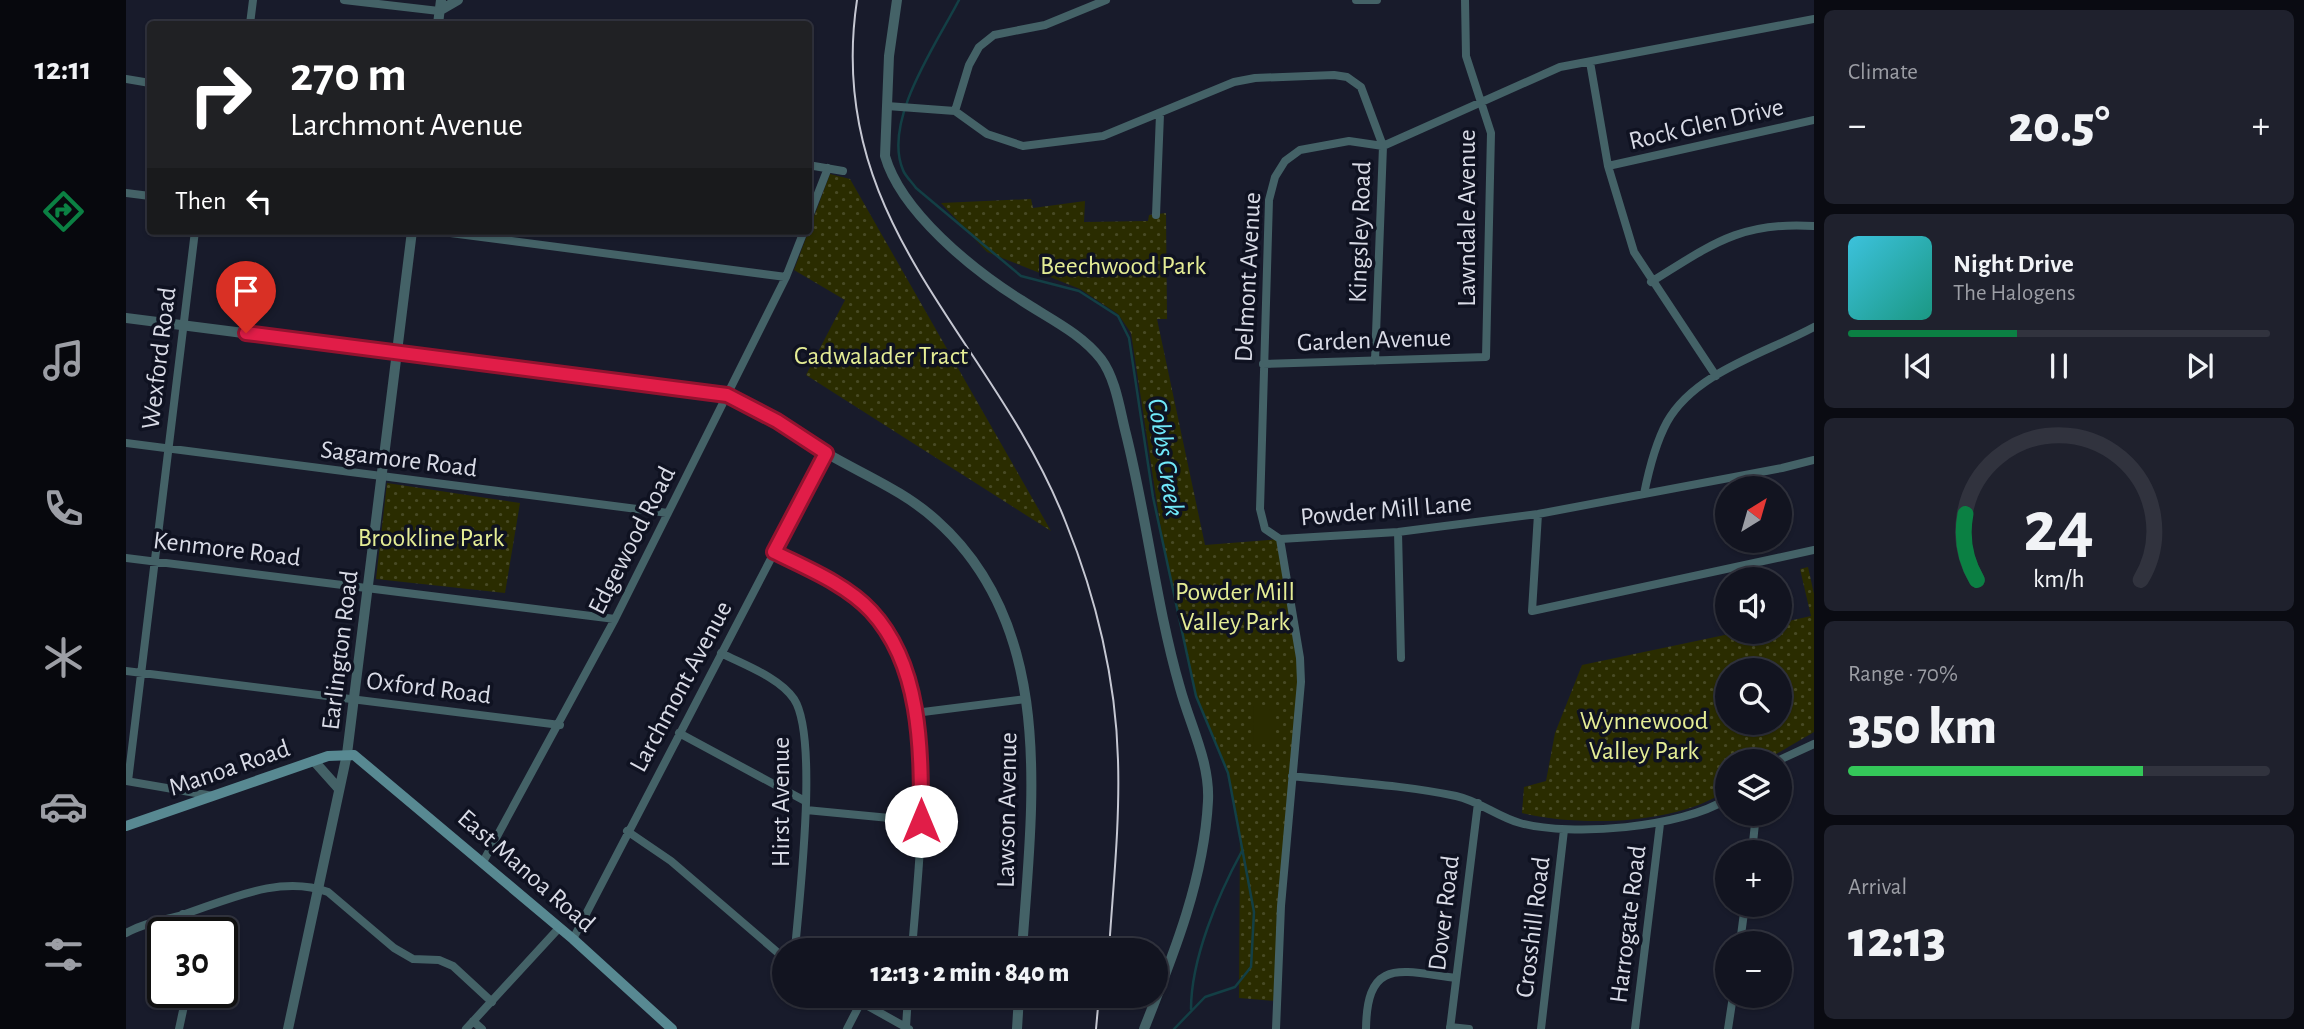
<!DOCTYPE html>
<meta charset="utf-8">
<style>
body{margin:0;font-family:"Alegreya Sans",sans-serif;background:#1f212d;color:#f1f3f6;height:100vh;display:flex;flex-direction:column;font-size:26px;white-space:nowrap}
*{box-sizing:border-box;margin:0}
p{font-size:23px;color:#9c9ea5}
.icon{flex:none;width:38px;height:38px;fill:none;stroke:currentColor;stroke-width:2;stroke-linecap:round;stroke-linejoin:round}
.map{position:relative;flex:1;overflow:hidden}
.details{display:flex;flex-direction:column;gap:10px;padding:10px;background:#0a0b12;width:490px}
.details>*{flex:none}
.banner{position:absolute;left:21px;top:21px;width:665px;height:214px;border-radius:7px;box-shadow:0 2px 5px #0004,0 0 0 2px #31333e;background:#202124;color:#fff;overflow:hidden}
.needle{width:46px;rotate:37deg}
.controls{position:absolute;left:1589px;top:476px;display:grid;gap:14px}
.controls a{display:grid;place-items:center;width:77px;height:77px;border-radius:50%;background:#121420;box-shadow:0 2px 5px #0004,0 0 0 2px #31333e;font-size:35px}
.speed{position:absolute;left:21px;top:917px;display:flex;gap:14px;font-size:35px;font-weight:700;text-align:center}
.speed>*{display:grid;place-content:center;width:91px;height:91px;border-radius:50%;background:#121420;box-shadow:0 2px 5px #0004,0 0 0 2px #31333e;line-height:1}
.speed .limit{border:4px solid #111;border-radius:10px;background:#fff;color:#111}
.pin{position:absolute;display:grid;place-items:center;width:60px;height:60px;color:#fff;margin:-72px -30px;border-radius:50% 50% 50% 0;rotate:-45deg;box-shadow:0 0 7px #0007}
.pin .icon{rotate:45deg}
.me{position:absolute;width:77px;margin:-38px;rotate:0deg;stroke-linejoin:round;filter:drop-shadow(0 0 5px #0008)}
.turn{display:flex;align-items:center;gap:24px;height:147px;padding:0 28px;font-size:32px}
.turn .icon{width:91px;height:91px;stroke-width:2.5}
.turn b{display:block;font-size:49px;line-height:60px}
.then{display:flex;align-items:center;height:66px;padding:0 28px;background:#0003;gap:14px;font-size:26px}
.big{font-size:52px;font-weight:800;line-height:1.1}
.details .tile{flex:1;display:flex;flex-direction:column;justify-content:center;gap:10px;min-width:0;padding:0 24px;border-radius:10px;background:#1f212d}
.details .dial{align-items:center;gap:0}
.dial svg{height:182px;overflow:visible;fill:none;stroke:#31333e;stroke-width:7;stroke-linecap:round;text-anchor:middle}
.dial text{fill:#f1f3f6;stroke:none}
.song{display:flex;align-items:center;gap:21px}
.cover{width:84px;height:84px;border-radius:10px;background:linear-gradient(135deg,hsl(190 70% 55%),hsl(170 70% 35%))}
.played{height:7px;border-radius:4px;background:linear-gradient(90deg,#0b8043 40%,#31333e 40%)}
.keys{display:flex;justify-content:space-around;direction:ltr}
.heat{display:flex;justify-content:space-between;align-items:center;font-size:38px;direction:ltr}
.charge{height:10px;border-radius:5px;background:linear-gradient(90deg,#34c759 70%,#31333e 0)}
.trip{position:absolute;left:646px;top:938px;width:396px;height:70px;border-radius:35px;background:#121420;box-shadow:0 2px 5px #0004,0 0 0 2px #31333e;font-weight:800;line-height:70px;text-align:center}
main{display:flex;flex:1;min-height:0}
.tab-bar{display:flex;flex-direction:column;width:126px;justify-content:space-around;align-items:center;background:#07080d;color:#9c9ea5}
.tab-bar .icon{width:49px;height:49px}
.tab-bar .current{color:#0b8043}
.tab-bar b{font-size:32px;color:#f1f3f6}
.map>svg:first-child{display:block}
</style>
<main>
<nav class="tab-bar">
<b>12:11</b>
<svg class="icon current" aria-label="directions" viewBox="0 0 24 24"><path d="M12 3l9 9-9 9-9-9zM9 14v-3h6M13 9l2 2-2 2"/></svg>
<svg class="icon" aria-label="music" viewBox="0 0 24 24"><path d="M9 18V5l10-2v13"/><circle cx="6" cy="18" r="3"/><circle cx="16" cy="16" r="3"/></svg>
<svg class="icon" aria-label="phone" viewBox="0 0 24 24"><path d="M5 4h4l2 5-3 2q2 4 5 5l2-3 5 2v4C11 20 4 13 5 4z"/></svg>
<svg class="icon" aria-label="climate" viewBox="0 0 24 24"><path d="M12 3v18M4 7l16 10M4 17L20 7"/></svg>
<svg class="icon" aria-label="car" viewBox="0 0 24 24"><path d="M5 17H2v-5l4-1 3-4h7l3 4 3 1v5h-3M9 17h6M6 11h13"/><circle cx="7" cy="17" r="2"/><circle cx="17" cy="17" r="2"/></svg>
<svg class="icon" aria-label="filters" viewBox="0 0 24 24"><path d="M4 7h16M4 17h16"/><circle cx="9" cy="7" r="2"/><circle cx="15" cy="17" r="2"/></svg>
</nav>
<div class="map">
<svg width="1688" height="1029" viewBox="0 0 1688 1029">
<defs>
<pattern id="park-dots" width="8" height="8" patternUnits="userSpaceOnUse" patternTransform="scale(1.75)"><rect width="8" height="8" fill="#2a2c00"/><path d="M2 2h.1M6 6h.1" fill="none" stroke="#484a25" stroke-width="1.8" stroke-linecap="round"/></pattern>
</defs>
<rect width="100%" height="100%" fill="#181b2b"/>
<path fill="url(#park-dots)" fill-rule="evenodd" d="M 704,174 L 724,179 L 925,531 L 680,375 L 719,300 L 668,270 Z
M 905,199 L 907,208 L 959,201 L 958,222 L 1022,221 L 1023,215 L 1040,213 L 1041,319 L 1031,319 L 1079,545 L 1154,539 L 1174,658 L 1150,1001 L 1113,998 L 1114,829 L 1102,773 L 1070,696 L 1038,549 L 1005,333 L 992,314 L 954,289 L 861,252 L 815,203 Z
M 261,483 L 394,503 L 379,593 L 250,579 Z
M 1682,567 L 1688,594 L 1688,732 L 1638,761 L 1601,761 L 1601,790 C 1552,825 1454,827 1396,813 L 1398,787 L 1420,781 L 1429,733 L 1456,665 L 1613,632 L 1654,632 L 1654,623 L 1685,616 L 1674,569 ZM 1601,670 L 1654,670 L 1654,723 L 1601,723 Z"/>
<path fill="#2a2c00" d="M 1127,705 L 1147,705 L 1147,743 L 1128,743 Z"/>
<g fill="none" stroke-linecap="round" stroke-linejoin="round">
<path stroke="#133f45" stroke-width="2.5" d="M 833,0 C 811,43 756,121 777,170 C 779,176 786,182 790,188 L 895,276 L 953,291 L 992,316 L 1003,338 L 1027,497 L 1070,696 L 1102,773 L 1128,912 L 1125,967 L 1109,987 L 1079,997 L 1048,1029
M 1065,1009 C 1065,959 1092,895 1116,851"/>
<path stroke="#446267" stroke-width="8" d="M 218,0 L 313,11
M 1230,0 L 1251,0
M 124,24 L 127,0
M 1464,62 L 1482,166 L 1508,252 L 1590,376
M 0,79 L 24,83
M 761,106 L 829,111
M 829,111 L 861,134 L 897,146 L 977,136 L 1108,82 L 1129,78 L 1208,75 L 1221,77 L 1235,87 L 1257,146 L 1249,361
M 829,111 L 843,65 L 853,47 L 868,35 L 919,25 L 980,0
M 682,165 L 717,171
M 1482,166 L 1688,120
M 0,193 L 24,196
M 1030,215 L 1034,114
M 682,219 L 702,168
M 309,231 L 660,277
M 1525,282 C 1585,245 1614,221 1688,226
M 1137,364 L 1360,357 L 1365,133 L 1340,56 L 1339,0
M 0,443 L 542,513
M 1518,494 C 1523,469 1529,444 1541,422 C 1569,372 1640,353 1688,327
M 1412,514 L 1406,611 L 1688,550
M 1272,532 L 1275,658
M 1154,539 L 1139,529 L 1134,509 L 1143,200 L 1149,177 L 1159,161 L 1174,150 L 1223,141 L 1257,146 L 1434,67 L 1688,19
M 1154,539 L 1272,532 L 1412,514 L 1656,468 L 1688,460
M 648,552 C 680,568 719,584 744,610 C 818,685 793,853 786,950
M 0,558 L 489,619
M 595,653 C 618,665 653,677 668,699 C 693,737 673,900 669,950
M 0,671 L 434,725
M 789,713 L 900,699
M 553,733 L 679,801
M 1651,761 L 1688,744
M 1166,776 C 1221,782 1277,785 1330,796 C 1353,801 1372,817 1394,823 C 1446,837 1555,828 1601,799
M 0,781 L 87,796
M 2,781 L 69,231
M 680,810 L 795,821
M 501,831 L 545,861 L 658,958
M 1626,852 L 1630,814
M 357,862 L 489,619 L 660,277 L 678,231
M 57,914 L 61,933
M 0,933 C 17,923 38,920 56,915 C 102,900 154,874 202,892 L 268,948 L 287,959 L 313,960 L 327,966 L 366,1002
M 447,939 L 700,453
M 1614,943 L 1619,905
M 724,996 L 783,1029
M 347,1021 L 356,1029
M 780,1027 L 782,996
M 1324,1027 L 1343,1029
M 53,1029 L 61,992
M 340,1029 L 433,928
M 721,1029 L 735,1002
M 1150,1029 L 1155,906 L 1175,682 L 1174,658 L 1154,539
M 1240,1029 C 1241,957 1274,971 1330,978
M 1324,1029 L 1352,803
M 1415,1029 L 1438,830
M 1509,1029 L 1534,824
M 1602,1029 L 1607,996"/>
<path stroke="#446267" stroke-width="10" d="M 771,0 L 763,56 L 759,156 C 775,212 847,270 895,300 C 922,318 955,333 975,359 C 990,379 994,411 1000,434 C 1021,518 1030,605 1054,688 C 1064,725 1084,762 1082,801 C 1078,880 1047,956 1018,1029
M 313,11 L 332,0
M 312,24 L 315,0
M 0,318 L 601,395 C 618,404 637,412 653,422 C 670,432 685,444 702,454 C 738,475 778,491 810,520 C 932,628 906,805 896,950
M 188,761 L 213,789
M 162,1029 L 221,754 L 286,231
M 891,1029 L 893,996"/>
<path stroke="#588992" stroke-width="10" d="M 0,826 L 202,756 L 228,755 L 447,939 L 546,1029"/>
<path stroke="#c5c7d2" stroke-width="2" d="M 731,0 C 697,225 867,336 940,523 C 970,597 990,680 992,760 C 994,824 987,887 983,950
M 970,1029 L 973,996"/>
</g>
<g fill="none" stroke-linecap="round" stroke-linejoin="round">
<g stroke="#92132f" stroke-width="18">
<path id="route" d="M 120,333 L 601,395 L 651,421 L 700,453 L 648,552 C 680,568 720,584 745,611 C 796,666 795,750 795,821"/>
</g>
<use href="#route" stroke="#e11d48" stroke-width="12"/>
</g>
<g text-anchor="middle" stroke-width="7" stroke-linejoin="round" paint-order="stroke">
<g font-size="26" fill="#d9dbe6" stroke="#0f1221">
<text transform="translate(1580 123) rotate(-13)" y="9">Rock Glen Drive</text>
<text transform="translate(1340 218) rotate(-90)" y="9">Lawndale Avenue</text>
<text transform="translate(1233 232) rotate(-88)" y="9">Kingsley Road</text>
<text transform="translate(1121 277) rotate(-87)" y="9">Delmont Avenue</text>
<text transform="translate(1248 339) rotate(-2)" y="9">Garden Avenue</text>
<text transform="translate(32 358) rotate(-83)" y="9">Wexford Road</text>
<text transform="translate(273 458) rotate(7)" y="9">Sagamore Road</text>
<text transform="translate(1260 509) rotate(-5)" y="9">Powder Mill Lane</text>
<text transform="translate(505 540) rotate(-63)" y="9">Edgewood Road</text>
<text transform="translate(101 548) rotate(7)" y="9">Kenmore Road</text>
<text transform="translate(213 650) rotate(-83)" y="9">Earlington Road</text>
<text transform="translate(554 686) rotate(-62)" y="9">Larchmont Avenue</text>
<text transform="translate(303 687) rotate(7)" y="9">Oxford Road</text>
<text transform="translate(103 767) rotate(-19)" y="9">Manoa Road</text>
<text transform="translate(654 802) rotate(-90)" y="9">Hirst Avenue</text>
<text transform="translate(880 810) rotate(-89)" y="9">Lawson Avenue</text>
<text transform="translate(401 870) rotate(41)" y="9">East Manoa Road</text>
<text transform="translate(1317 913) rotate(-83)" y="9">Dover Road</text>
<text transform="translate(1501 924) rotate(-83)" y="9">Harrogate Road</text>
<text transform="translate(1406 927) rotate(-83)" y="9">Crosshill Road</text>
</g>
<g font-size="26" fill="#e5ed95" stroke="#0f1221">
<text x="997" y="274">Beechwood Park</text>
<text x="755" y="364">Cadwalader Tract</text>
<text x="305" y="546">Brookline Park</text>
<text x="1109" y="600">Powder Mill<tspan x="1109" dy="30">Valley Park</tspan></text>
<text x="1518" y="729">Wynnewood<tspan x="1518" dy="30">Valley Park</tspan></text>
</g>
<g font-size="28" font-style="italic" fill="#70e9fa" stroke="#0f1221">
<text transform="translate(1041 457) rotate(81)" y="10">Cobbs Creek</text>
</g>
</g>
</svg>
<div class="controls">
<a><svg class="needle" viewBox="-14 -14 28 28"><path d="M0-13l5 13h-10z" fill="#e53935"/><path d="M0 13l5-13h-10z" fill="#9c9ea5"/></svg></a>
<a><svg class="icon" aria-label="sound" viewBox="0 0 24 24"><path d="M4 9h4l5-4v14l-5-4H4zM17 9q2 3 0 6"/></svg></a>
<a><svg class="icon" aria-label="search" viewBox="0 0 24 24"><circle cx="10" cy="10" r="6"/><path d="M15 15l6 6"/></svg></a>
<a><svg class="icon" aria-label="layers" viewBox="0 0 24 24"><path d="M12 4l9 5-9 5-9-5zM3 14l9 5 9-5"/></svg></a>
<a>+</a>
<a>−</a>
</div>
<div class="speed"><div class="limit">30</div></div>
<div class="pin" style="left:120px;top:333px;background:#d93025"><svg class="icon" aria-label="arrive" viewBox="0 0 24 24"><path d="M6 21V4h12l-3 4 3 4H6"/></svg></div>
<svg class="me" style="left:795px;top:821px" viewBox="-20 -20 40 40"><circle r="19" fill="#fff"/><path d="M0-13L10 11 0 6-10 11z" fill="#e11d48"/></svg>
<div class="trip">12:13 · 2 min · 840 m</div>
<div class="banner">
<div class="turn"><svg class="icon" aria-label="right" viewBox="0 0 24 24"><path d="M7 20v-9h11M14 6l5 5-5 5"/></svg><div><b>270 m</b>Larchmont Avenue</div></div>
<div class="then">Then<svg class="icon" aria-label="left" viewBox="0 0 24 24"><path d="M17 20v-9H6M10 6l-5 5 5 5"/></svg></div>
</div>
</div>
<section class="details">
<div class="tile"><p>Climate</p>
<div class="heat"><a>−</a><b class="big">20.5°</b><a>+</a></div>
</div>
<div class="tile">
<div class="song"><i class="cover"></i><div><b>Night Drive</b><p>The Halogens</p></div></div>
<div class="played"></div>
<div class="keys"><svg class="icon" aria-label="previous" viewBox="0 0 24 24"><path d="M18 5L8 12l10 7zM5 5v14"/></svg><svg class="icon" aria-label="pause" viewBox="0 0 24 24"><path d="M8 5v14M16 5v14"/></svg><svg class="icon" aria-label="next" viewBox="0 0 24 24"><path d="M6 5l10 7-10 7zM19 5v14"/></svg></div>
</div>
<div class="tile dial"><svg viewBox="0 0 100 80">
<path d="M14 69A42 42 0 1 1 86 69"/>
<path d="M14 69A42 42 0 0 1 9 40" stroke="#0b8043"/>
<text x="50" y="56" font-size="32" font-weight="700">24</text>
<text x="50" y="72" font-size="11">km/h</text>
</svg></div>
<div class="tile"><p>Range · 70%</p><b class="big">350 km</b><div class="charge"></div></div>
<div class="tile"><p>Arrival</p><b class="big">12:13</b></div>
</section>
</main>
